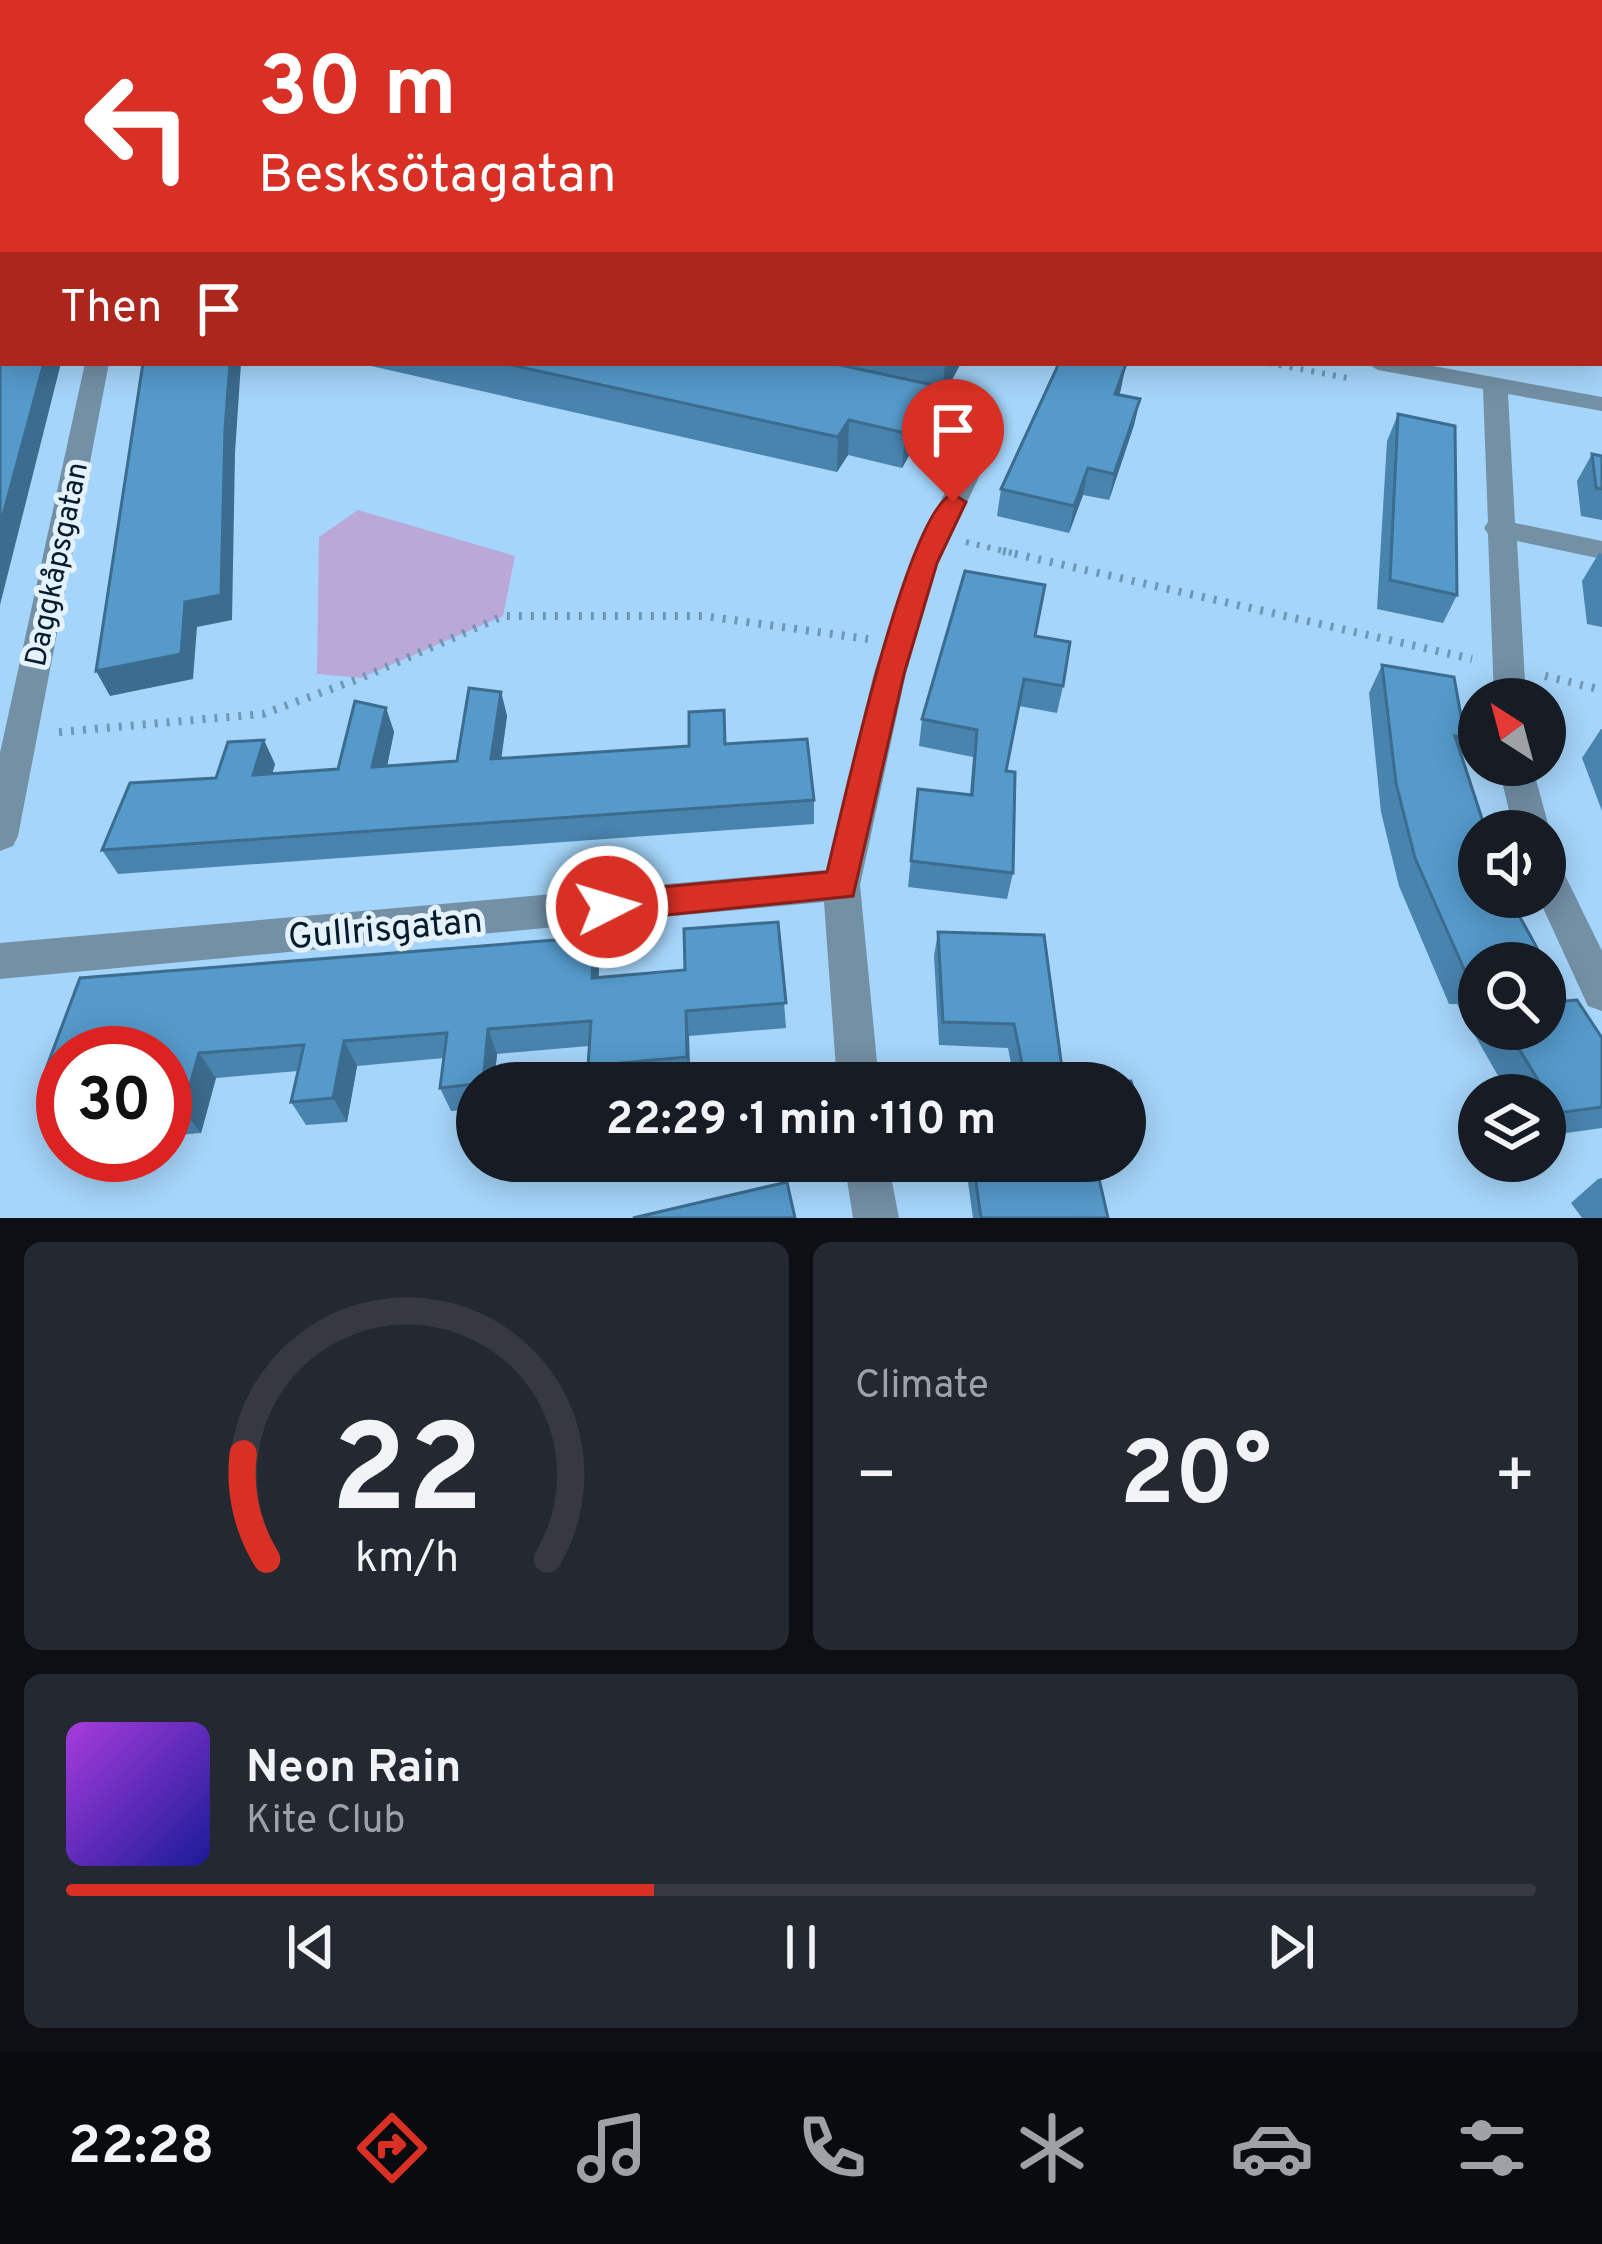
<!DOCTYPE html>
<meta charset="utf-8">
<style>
body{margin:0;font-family:Overpass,sans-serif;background:#242831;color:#f1f3f6;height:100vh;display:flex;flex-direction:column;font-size:45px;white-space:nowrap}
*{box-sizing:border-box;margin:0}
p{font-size:39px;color:#9ea1a6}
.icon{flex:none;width:66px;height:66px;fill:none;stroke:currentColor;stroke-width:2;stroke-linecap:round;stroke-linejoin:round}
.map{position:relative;height:1218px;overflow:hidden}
.drawer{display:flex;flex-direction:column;gap:24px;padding:24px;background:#0d0f14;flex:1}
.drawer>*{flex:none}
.top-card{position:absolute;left:0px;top:0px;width:1602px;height:366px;box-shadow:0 6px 30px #0003;background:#d93025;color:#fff;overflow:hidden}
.needle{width:78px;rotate:324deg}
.tools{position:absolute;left:1458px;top:678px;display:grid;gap:24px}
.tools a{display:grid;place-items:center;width:108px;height:108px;border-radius:50%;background:#171b24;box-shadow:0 6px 30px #0003;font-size:60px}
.speed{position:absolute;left:36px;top:1026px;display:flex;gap:24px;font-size:60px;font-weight:700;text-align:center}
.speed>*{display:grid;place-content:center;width:156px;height:156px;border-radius:50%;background:#171b24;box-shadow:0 6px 30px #0003;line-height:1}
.speed .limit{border:18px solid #d22;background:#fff;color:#111}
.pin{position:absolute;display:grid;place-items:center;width:102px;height:102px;color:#fff;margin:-123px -51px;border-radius:50% 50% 50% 0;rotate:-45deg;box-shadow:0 0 12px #0007}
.pin .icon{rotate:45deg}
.me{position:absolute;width:132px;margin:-66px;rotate:85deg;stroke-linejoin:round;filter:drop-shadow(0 0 9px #0008)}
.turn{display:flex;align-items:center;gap:42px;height:252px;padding:0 60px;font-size:54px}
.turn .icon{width:156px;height:156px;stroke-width:2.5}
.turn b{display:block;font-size:84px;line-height:102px}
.then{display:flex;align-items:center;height:114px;padding:0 60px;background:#0003;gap:24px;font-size:45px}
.big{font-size:90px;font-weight:700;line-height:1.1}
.drawer .card{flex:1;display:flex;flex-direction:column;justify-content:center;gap:18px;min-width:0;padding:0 42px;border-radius:18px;background:#242831}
.drawer .dial{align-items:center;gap:0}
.dial svg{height:312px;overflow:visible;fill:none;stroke:#363941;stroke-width:7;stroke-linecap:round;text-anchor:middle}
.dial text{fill:#f1f3f6;stroke:none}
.song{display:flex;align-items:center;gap:36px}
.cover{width:144px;height:144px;border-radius:18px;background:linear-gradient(135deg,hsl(280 70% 55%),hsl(240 70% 35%))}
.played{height:12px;border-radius:6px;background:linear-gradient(90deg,#d93025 40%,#363941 40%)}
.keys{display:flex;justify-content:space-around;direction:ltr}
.heat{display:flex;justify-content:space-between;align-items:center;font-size:66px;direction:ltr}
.drawer .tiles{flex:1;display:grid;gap:24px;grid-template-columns:1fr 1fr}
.card:last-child{grid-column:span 2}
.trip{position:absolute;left:456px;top:1062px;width:690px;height:120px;border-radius:60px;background:#171b24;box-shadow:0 6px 30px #0003;font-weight:700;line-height:120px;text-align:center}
.tabs{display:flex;height:192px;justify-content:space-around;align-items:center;background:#090b0e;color:#9ea1a6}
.tabs .icon{width:84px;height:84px}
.tabs .selected{color:#d93025}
.tabs b{font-size:54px;color:#f1f3f6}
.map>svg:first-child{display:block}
</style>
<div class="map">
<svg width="1602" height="1218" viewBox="0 0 1602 1218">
<rect width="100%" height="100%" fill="#a5d5fa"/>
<path fill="#baa8d9" d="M 358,510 L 515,556 L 503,616 L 361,678 L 317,674 L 319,537 Z"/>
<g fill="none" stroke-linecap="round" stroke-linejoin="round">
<path stroke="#6f97b6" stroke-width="4.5" stroke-dasharray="1.5 4.5" stroke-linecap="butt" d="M 1102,0 L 1132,3
M 1564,3 L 1574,0"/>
<path stroke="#6f97b6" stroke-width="6" stroke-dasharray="3 8" stroke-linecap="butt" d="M 1268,363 L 1353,379
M 966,542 L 1016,554"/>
<path stroke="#6f97b6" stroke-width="8" stroke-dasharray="3 9" stroke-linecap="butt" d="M 1003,551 L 1472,659
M 1545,676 L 1602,690
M 59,732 L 263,714 L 361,678 L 503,616 L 704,616 L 868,639"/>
<path fill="#7390a5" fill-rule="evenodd" d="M 690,0 L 707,0 L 688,3 Z
M 85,363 L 109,363 L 18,836 L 13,846 L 0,851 L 0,753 Z
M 1366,363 L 1417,363 L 1602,397 L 1602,411 L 1508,394 L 1515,523 L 1602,541 L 1602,559 L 1517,541 L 1526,699 L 1494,699 L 1488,534 L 1484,528 L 1488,522 L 1483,389 L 1378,370 Z
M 890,391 L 975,410 L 999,435 L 938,563 L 906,673 L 860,885 L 879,1083 L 837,1083 L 824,902 L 0,979 L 0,943 L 826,870 L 874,673 L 910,563 L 973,436 L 957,421 L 881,403 L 878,398 Z
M 1498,765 L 1532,765 L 1550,831 L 1545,841 L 1545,831 L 1514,831 Z
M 1545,856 L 1558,861 L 1602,951 L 1602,1011 L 1588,1006 L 1538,897 L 1545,897 Z
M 844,1161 L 888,1161 L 899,1218 L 853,1218 Z"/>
</g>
<path fill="#4984af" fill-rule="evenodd" d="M 1599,63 L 1602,63 L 1602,145 L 1599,144 Z
M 1599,162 L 1602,175 L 1602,356 L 1599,356 Z
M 358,363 L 961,363 L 942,398 L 932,396 L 930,419 L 902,468 L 848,455 L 837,472 Z
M 1121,389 L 1119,395 L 1140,399 L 1134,425 L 1109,500 L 1083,495 L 1069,533 L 997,516 L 1001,489 Z
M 1398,414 L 1457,595 L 1443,623 L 1377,609 L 1387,441 Z
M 1592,454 L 1602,456 L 1602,520 L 1581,516 L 1577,481 Z
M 1599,553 L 1602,554 L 1602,627 L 1587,624 L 1582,581 Z
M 1035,636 L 1063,686 L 1057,713 L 1019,706 L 1006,771 L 1013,873 L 1007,899 L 908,887 L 918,789 L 970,794 L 973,757 L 919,746 L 922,719 Z
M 1382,665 L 1465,738 L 1459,748 L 1479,897 L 1566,1001 L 1602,1038 L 1602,1128 L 1545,1136 L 1545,1095 L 1509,1095 L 1457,1004 L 1449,1004 L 1399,886 L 1381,812 L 1369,693 ZM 1479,963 L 1545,1029 L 1479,1029 Z
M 501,692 L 507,716 L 501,758 L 726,744 L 814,800 L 814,824 L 118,874 L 102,850 L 216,778 L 275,764 L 272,774 L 338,769 L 386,708 L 394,732 L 387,766 L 457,761 Z
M 1601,729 L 1602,729 L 1602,811 L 1582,758 Z
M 778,922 L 786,1028 L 689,1036 L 690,1081 L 669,1083 L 593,1083 L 588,1066 L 589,1046 L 497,1054 L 494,1083 L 477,1083 L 477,1109 L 451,1111 L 440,1088 L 444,1058 L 357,1066 L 347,1122 L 306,1125 L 291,1102 L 298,1071 L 216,1078 L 201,1133 L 165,1136 L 165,1053 L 63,1053 L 63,1084 L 47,1066 L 80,978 L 594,937 L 599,963 L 599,977 L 685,970 L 684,929 Z
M 938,932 L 1064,1083 L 1015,1083 L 1008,1048 L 939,1045 L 934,956 Z
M 1125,1083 L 1143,1124 L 1133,1145 L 1125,1146 Z
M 965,1161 L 1095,1161 L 1108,1218 L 973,1218 Z
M 1602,1178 L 1602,1218 L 1582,1218 L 1571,1203 L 1598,1179 Z"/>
<path fill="#3c6c8e" d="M 588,0 L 603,0 L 603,3 L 583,3 Z
M 44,363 L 61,363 L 0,605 L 0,526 Z
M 230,363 L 241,363 L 235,453 L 232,620 L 197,627 L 193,679 L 110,696 L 96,671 L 185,602 L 225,429 Z
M 945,363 L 961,363 L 942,398 L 945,364 Z
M 1126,364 L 1121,389 L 1110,420 L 1115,394 Z
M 933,385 L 930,419 L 902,468 L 905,433 Z
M 1140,399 L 1134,425 L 1109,500 L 1114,474 Z
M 849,420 L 848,455 L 837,472 L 838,437 Z
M 1088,468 L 1083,495 L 1069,533 L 1074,506 Z
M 501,692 L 507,716 L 498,783 L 491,759 Z
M 386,708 L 394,732 L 382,791 L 372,767 Z
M 264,740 L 275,764 L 265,799 L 253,775 Z
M 594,937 L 599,963 L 598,1003 L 592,978 Z
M 686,1011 L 689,1036 L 690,1081 L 687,1057 Z
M 488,1029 L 497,1054 L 494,1083 L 483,1083 Z
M 344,1041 L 357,1066 L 347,1122 L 333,1098 Z
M 199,1053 L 216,1078 L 201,1133 L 183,1110 Z"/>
<path fill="#559acb" stroke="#3c6c8e" stroke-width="3" d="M 113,0 L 266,0 L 264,3 L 110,3 Z
M 411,0 L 588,0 L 583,3 L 404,3 Z
M 767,0 L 1093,0 L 1120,3 L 763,3 Z
M 1599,63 L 1602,63 L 1602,126 L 1599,126 Z
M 1599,162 L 1602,175 L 1602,334 L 1599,333 Z
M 3,246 L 3,363 L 44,363 L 0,526 L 0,250 Z
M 143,363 L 230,363 L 225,429 L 221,595 L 185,602 L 181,654 L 96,671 Z
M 502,363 L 831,363 L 933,385 L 905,433 L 849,420 L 838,437 Z
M 1059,363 L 1126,364 L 1115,394 L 1140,399 L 1114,474 L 1088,468 L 1074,506 L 1001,489 Z
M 1398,414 L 1455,426 L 1457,595 L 1390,580 Z
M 1592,454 L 1602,456 L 1602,489 L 1596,488 Z
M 965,571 L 1045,585 L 1035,636 L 1070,642 L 1063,686 L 1024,679 L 1006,771 L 1015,772 L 1013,873 L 911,861 L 918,789 L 972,795 L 977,730 L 922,719 Z
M 1382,665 L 1454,677 L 1465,738 L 1455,736 L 1486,831 L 1479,831 L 1479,897 L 1509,897 L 1566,1001 L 1577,1000 L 1602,1038 L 1602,1107 L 1558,1113 L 1507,1029 L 1545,1029 L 1545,963 L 1479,963 L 1479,982 L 1476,978 L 1468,978 L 1415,858 L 1396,783 Z
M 469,688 L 501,692 L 491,759 L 689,746 L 689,712 L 724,710 L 725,744 L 807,739 L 814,800 L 102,850 L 130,783 L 216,778 L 228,742 L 264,740 L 253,775 L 338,769 L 355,701 L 386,708 L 372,767 L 457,761 Z
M 778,922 L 786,1003 L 686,1011 L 687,1057 L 588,1066 L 591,1021 L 488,1029 L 483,1083 L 440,1088 L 447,1033 L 344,1041 L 333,1098 L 291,1102 L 304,1045 L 199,1053 L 183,1110 L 165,1111 L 165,1053 L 63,1053 L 63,1065 L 47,1066 L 80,978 L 594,937 L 592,978 L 685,970 L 684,929 Z
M 938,932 L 1044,935 L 1064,1083 L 1026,1083 L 1014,1024 L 943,1022 Z
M 1131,1081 L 1143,1124 L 1125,1124 L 1125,1083 L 1088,1083 Z
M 973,1161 L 1095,1161 L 1108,1218 L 981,1218 Z
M 787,1182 L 795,1218 L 633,1218 Z"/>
<path fill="#d93025" stroke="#8d1f18" stroke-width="3" d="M 953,494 L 966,502 L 937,563 L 904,674 L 853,896 L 607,921 L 595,917 L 590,907 L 595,896 L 607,892 L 827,872 C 841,816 907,508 953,494 Z"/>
<g text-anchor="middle" stroke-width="10" stroke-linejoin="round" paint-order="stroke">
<g font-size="30" fill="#041c2d" stroke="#e5f1fb">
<text transform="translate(56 564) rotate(-78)" y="10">Daggkåpsgatan</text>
</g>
<g font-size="36" fill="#041c2d" stroke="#e5f1fb">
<text transform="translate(385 927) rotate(-5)" y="13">Gullrisgatan</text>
</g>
</g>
</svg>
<div class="tools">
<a><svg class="needle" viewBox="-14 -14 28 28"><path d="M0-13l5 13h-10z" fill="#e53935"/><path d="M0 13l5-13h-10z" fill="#9ea1a6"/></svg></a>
<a><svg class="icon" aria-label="sound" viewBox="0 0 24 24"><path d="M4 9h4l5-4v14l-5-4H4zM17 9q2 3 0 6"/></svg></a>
<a><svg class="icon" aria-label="search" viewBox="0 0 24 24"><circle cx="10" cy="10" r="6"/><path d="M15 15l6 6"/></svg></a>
<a><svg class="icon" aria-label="layers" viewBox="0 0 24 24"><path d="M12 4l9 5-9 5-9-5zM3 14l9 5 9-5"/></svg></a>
</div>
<div class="speed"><div class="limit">30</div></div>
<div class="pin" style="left:953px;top:502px;background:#d93025"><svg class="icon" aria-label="arrive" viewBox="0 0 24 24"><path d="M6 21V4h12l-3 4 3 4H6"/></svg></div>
<svg class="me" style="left:607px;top:907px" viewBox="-20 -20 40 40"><circle r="17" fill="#d93025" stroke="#fff" stroke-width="3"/><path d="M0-11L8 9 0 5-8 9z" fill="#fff"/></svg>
<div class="trip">22:29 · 1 min · 110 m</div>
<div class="top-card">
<div class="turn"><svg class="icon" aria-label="left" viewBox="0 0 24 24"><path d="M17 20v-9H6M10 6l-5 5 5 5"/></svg><div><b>30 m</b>Besksötagatan</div></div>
<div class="then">Then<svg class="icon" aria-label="arrive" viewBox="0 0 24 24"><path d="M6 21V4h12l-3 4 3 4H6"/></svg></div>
</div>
</div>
<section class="drawer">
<div class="tiles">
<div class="card dial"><svg viewBox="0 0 100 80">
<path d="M14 69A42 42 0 1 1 86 69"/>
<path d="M14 69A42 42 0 0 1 8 42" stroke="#d93025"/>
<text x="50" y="56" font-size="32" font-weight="700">22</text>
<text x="50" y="72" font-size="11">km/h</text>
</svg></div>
<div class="card"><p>Climate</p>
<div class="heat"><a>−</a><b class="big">20°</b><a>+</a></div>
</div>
<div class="card">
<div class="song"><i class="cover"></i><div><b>Neon Rain</b><p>Kite Club</p></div></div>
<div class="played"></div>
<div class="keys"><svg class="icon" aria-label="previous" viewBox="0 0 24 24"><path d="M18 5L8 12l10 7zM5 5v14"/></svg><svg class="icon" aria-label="pause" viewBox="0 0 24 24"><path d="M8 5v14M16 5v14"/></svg><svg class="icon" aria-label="next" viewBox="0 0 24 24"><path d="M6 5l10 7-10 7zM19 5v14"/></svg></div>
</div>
</div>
</section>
<nav class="tabs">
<b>22:28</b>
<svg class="icon selected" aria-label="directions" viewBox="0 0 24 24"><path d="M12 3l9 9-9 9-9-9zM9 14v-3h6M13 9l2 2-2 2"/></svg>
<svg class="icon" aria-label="music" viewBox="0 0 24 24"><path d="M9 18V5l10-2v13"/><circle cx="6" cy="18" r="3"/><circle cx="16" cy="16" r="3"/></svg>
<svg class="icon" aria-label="phone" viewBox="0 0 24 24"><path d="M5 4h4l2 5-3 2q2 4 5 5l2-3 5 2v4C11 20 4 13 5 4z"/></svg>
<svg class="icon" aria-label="climate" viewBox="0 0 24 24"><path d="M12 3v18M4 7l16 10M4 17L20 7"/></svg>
<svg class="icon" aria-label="car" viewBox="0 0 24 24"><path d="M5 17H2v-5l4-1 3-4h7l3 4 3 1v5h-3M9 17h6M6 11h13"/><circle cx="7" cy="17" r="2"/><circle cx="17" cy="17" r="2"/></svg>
<svg class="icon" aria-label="filters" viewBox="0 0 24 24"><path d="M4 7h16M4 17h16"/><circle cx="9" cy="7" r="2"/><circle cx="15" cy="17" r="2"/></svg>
</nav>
